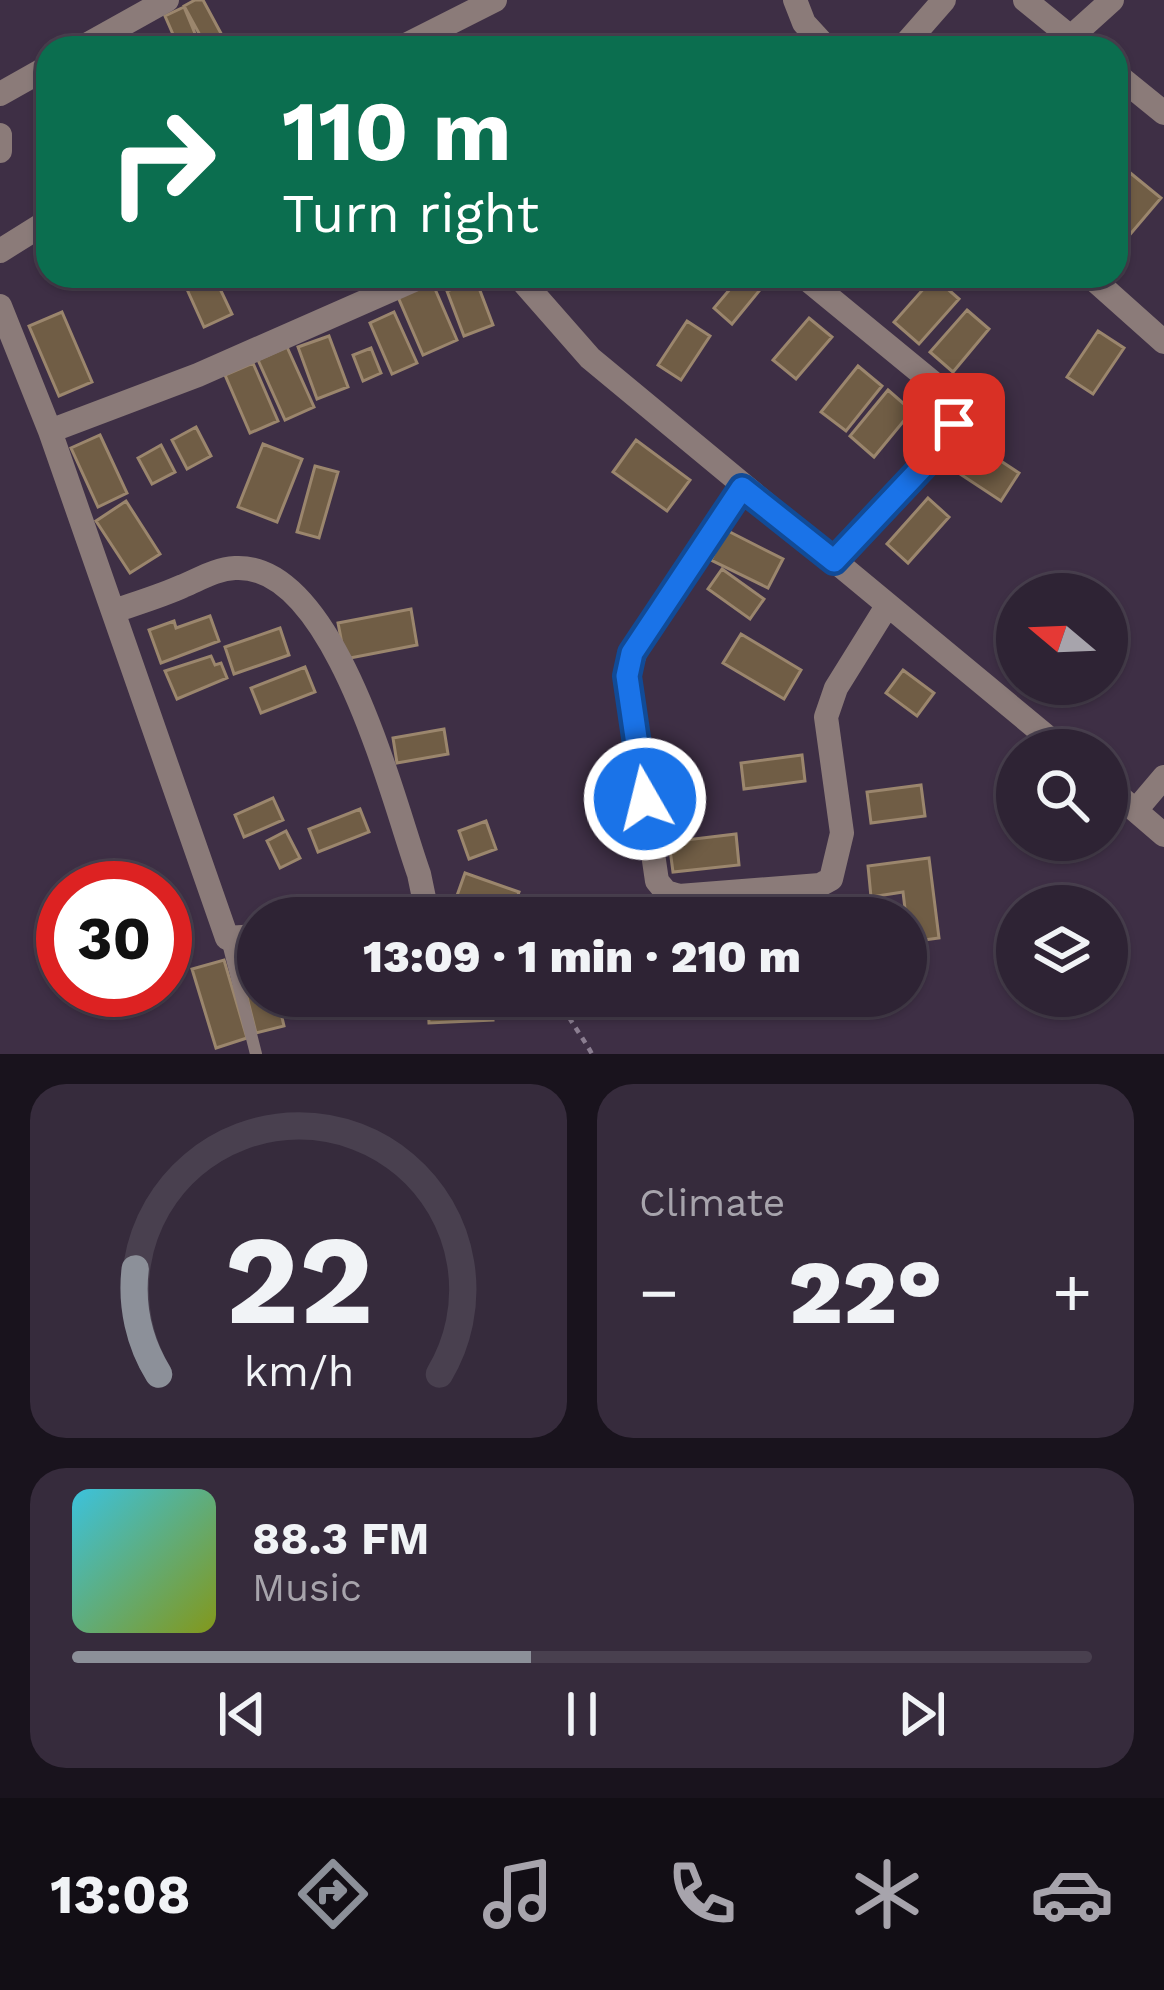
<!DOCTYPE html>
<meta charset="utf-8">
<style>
body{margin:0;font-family:"Work Sans",sans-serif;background:#362b3c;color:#f1f3f6;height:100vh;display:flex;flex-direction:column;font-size:45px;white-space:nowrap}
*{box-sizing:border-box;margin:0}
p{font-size:39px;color:#a7a4ac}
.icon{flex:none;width:66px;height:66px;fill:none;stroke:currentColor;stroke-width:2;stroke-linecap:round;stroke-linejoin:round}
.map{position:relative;height:1054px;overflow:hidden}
.drawer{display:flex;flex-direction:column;gap:30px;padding:30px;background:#19131d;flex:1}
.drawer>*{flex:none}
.banner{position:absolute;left:36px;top:36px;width:1092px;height:252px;border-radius:36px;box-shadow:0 3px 9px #0004,0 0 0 3px #49404f;background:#0b6e4f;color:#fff;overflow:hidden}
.needle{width:78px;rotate:289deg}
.controls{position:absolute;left:996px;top:573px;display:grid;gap:24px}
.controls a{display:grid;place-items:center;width:132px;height:132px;border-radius:50%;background:#2e2334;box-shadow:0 3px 9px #0004,0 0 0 3px #49404f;font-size:60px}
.speed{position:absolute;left:36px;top:861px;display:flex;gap:24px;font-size:60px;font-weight:700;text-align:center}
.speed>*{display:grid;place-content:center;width:156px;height:156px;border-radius:50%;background:#2e2334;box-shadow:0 3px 9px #0004,0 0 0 3px #49404f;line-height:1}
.speed .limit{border:18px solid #d22;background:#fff;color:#111}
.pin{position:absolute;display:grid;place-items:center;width:102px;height:102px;color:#fff;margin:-51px;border-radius:24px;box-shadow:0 6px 18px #0006}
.me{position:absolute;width:132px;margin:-66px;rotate:352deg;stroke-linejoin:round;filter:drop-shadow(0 0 9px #0008)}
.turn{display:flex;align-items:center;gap:42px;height:252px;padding:0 48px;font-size:54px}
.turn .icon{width:156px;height:156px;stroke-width:2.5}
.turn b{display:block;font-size:84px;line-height:102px}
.big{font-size:90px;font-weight:800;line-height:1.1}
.drawer .tile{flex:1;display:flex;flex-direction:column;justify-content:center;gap:18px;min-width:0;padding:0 42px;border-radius:36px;background:#362b3c}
.drawer .dial{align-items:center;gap:0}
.dial svg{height:312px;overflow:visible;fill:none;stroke:#49404f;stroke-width:7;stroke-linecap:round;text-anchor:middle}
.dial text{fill:#f1f3f6;stroke:none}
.song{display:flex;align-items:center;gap:36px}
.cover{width:144px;height:144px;border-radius:18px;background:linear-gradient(135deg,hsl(190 70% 55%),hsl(70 70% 35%))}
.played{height:12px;border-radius:6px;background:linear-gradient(90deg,#8c9099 45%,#49404f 45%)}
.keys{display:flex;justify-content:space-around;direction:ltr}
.heat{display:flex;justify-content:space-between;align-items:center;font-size:66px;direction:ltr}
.drawer .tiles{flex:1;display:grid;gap:30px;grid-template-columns:1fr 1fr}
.tile:last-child{grid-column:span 2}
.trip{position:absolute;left:237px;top:897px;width:690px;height:120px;border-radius:60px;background:#2e2334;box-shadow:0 3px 9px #0004,0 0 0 3px #49404f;font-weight:800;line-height:120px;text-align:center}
.tabs{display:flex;height:192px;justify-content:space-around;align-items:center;background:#120e15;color:#a7a4ac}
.tabs .icon{width:84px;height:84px}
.tabs .current{color:#8c9099}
.tabs b{font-size:54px;color:#f1f3f6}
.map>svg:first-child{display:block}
</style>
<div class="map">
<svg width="1164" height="1054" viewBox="0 0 1164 1054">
<rect width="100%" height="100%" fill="#3e2f45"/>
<path fill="#705d45" stroke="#9b866d" stroke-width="3" d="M 195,0 L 203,0 L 224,39 L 207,48 L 184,6 Z
M 184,7 L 201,48 L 179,48 L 165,16 Z
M 1123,167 L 1161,198 L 1116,251 L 1116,176 Z
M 181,276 L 214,276 L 232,314 L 204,327 Z
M 741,276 L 753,276 L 764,285 L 732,324 L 714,308 Z
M 934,277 L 959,299 L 919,344 L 894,322 Z
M 476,280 L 493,325 L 464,336 L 447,291 Z
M 432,282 L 457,340 L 423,355 L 398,297 Z
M 967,310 L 989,329 L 953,372 L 930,352 Z
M 62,312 L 92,382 L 59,396 L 29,326 Z
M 394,312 L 417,363 L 392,374 L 370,323 Z
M 809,318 L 832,337 L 796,379 L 773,360 Z
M 687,321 L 710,336 L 681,380 L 658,365 Z
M 1098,331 L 1124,348 L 1093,394 L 1067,377 Z
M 329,336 L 348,387 L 317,399 L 298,347 Z
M 287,347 L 314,407 L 285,420 L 258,360 Z
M 371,348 L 381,373 L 363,381 L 353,355 Z
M 253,363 L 278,421 L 250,433 L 225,375 Z
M 858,366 L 882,386 L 846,431 L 821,412 Z
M 888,390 L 912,411 L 874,457 L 850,436 Z
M 196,427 L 211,456 L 187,469 L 172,440 Z
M 100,435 L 127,493 L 98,507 L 71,448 Z
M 963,436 L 1019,473 L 1001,501 L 945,464 Z
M 636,440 L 690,480 L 667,511 L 613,472 Z
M 263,444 L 302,459 L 277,522 L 238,507 Z
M 161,445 L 175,472 L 152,484 L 138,458 Z
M 315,466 L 338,472 L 319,538 L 297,532 Z
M 928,498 L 949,517 L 908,563 L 887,544 Z
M 126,501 L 160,554 L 130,573 L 96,521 Z
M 726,530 L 783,559 L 768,588 L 711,560 Z
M 722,569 L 764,599 L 750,619 L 708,589 Z
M 411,609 L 417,645 L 345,659 L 338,623 Z
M 210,616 L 219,641 L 161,663 L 149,630 L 174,621 L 176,628 Z
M 280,628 L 289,655 L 234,674 L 225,647 Z
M 741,634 L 801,670 L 784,699 L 723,663 Z
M 211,656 L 215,665 L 221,663 L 227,678 L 177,699 L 165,671 Z
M 305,667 L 315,692 L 261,713 L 251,688 Z
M 903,670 L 934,693 L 917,716 L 886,693 Z
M 444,729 L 448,754 L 397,763 L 393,738 Z
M 802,755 L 805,781 L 744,789 L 741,763 Z
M 921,785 L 925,816 L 871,823 L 867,792 Z
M 273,798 L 283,820 L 244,837 L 235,815 Z
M 360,809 L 369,832 L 318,852 L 309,829 Z
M 486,821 L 496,849 L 469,859 L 459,831 Z
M 286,831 L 300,858 L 280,868 L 267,841 Z
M 736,834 L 739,865 L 673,872 L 669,842 Z
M 929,858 L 939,938 L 909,942 L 903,892 L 871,897 L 868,866 Z
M 465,873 L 519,892 L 510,918 L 494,918 L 454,904 Z
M 224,960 L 247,1038 L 216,1048 L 192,969 Z
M 258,974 L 258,996 L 277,996 L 284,1026 L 256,1033 L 242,977 Z
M 492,1001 L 493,1020 L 429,1023 L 428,1004 Z"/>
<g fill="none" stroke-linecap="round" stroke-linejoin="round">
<path stroke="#8b7e91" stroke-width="4.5" stroke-dasharray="6 6" stroke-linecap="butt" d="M 559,996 C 566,1017 581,1034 592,1054"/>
<path stroke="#8b7b79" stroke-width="12" d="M 227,939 L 256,1054"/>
<path stroke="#8b7b79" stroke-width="24" d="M 795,0 L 804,23 L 827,48
M 1025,0 L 1084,48
M 1071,37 L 1112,0
M 81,48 L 167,0
M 400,48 L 495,0
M 902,48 L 944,0
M 1116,74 L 1164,113
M 0,94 L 48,67
M 0,135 L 0,151
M 0,251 L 48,221
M 518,276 L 590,358 L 1063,750
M 803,276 L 943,391 C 955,410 955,421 947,441 L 834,561
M 1090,276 L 1164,342
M 0,306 L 50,431 L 227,938 L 258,936
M 50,431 L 198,375 L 423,276
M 742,487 L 641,637 L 627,676 L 657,881 L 666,892 L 679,896 L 820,885 L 831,879 L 842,833 L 826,717 L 836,688 L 887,606
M 114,611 C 137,603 161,596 183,586 C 200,579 216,569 235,568 C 335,562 392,798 419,874 L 424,898 L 412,918
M 1107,786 L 1164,835
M 1136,810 L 1164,777"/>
</g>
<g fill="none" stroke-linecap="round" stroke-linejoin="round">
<g stroke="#114b97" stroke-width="30">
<path id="route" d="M 645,799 L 627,676 L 632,653 L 742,488 L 834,561 L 947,441 L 954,424"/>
</g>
<use href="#route" stroke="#1a73e8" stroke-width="21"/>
</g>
</svg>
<div class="controls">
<a><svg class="needle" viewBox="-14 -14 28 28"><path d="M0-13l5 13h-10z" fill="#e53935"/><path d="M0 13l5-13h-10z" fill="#a7a4ac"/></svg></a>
<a><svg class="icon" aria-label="search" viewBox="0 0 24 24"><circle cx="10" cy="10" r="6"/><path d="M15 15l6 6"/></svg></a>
<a><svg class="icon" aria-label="layers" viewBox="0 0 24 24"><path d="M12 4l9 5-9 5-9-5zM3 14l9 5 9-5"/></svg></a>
</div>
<div class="speed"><div class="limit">30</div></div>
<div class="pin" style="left:954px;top:424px;background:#d93025"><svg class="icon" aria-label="arrive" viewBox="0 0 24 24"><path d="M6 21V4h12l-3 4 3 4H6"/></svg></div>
<svg class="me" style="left:645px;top:799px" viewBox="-20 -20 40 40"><circle r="17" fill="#1a73e8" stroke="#fff" stroke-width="3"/><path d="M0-11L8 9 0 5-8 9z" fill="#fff"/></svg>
<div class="trip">13:09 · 1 min · 210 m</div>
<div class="banner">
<div class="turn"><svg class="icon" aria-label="right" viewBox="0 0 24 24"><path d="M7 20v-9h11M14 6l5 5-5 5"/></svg><div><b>110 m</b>Turn right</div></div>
</div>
</div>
<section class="drawer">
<div class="tiles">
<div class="tile dial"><svg viewBox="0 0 100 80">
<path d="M14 69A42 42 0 1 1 86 69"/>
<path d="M14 69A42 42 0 0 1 8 42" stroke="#8c9099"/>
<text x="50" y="56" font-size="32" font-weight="700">22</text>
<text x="50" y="72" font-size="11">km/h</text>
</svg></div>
<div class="tile"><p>Climate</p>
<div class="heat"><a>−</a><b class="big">22°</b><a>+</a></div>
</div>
<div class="tile">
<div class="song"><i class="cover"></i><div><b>88.3 FM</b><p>Music</p></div></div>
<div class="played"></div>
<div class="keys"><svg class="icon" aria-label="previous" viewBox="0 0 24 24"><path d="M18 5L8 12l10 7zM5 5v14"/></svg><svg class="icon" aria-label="pause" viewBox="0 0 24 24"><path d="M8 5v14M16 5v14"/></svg><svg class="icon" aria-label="next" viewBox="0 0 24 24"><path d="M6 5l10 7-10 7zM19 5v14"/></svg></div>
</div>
</div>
</section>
<nav class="tabs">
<b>13:08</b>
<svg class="icon current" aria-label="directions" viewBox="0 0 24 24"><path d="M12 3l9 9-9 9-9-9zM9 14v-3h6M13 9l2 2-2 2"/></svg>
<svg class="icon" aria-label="music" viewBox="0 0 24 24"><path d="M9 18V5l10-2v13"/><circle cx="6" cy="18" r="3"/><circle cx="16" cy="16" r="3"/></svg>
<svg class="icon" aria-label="phone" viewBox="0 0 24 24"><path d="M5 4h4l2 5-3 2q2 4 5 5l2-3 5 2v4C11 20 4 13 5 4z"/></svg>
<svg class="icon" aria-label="climate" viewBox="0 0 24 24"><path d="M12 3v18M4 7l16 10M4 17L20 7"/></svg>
<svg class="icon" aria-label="car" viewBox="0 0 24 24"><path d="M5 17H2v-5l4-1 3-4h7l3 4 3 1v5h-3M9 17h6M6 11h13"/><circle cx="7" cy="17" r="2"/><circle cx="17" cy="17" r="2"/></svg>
</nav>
